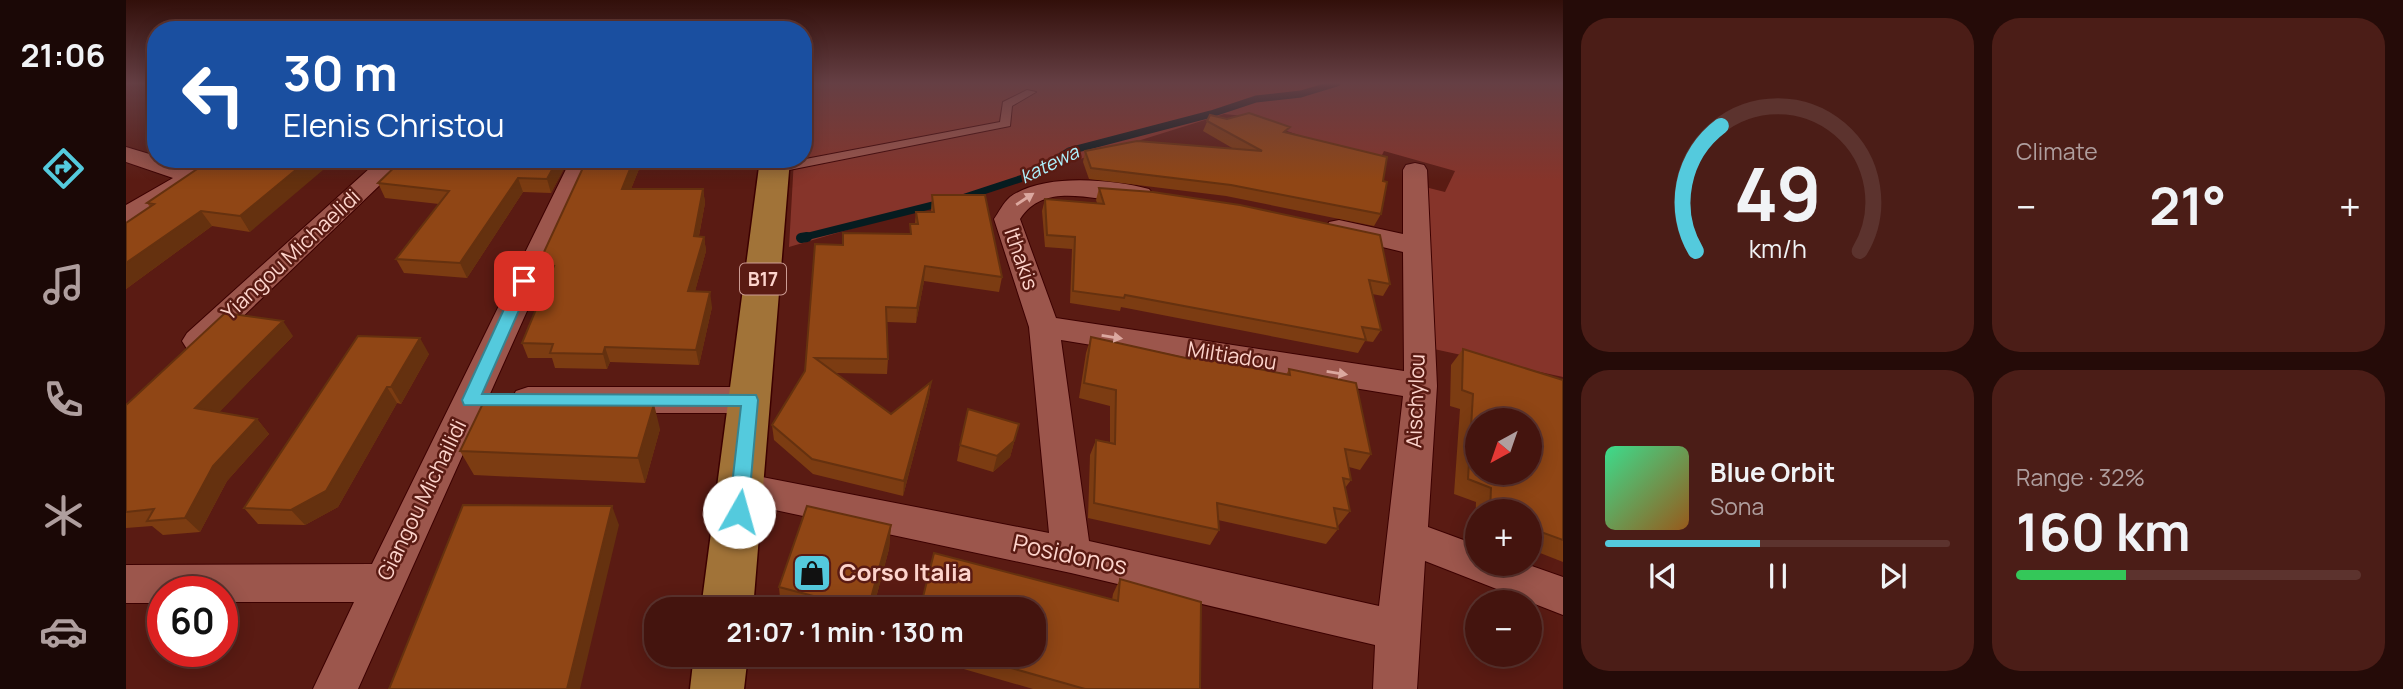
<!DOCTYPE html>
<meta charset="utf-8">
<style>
body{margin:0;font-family:Manrope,sans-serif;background:#4b1d17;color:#f1f3f6;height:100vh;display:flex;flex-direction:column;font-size:26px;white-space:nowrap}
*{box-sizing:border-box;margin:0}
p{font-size:23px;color:#af9e9e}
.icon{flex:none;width:38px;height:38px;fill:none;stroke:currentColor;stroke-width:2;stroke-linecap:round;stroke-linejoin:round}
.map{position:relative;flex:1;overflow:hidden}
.sheet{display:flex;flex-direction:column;gap:18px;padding:18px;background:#250b08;width:840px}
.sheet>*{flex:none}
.hud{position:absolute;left:21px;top:21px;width:665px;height:147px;border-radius:28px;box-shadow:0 4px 18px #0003,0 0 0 2px #5c332e;background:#1a4fa0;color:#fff;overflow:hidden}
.needle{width:46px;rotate:220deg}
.buttons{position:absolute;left:1339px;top:408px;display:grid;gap:14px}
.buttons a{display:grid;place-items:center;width:77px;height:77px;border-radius:50%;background:#44140e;box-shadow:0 4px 18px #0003,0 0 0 2px #5c332e;font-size:35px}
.speed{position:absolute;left:21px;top:576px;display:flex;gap:14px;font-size:35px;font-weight:700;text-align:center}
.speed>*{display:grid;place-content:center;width:91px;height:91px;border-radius:50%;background:#44140e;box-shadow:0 4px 18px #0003,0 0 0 2px #5c332e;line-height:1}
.speed .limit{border:10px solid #d22;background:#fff;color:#111}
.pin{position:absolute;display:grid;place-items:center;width:60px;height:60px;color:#fff;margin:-30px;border-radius:14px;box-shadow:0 4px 10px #0006}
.me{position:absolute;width:77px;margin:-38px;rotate:7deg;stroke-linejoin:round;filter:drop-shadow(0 0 5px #0008)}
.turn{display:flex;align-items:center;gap:24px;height:147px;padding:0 21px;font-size:32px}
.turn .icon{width:91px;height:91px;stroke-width:2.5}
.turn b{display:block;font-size:49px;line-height:60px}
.big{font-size:52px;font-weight:700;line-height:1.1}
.sheet .tile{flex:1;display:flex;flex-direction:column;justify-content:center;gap:10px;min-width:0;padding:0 24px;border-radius:28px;background:#4b1d17}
.sheet .dial{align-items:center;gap:0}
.dial svg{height:182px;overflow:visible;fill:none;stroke:#5c332e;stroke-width:7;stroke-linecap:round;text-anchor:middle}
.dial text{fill:#f1f3f6;stroke:none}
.song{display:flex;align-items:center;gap:21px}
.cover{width:84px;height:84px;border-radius:10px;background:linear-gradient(135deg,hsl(150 70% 55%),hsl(30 70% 35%))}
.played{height:7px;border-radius:4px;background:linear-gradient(90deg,#54cadd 45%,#5c332e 45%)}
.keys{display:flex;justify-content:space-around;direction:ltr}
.heat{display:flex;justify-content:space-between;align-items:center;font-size:38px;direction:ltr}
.charge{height:10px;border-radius:5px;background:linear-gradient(90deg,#34c759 32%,#5c332e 0)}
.sheet .tiles{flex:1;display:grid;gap:18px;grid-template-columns:repeat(2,1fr)}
.trip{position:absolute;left:518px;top:597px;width:402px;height:70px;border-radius:28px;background:#44140e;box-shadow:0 4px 18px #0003,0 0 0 2px #5c332e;font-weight:700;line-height:70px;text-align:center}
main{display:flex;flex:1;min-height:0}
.tabs{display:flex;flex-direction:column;width:126px;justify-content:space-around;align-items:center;background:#1b0806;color:#af9e9e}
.tabs .icon{width:49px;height:49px}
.tabs .selected{color:#54cadd}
.tabs b{font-size:32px;color:#f1f3f6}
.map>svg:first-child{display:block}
</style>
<main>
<nav class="tabs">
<b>21:06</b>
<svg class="icon selected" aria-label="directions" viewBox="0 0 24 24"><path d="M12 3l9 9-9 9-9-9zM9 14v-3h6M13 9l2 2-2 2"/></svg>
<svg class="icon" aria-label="music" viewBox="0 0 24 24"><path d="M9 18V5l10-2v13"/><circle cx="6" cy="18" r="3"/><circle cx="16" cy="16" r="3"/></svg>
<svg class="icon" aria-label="phone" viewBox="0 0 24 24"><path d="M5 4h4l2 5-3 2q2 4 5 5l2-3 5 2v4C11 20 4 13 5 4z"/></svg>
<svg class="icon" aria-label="climate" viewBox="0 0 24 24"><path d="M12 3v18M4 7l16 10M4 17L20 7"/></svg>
<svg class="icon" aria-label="car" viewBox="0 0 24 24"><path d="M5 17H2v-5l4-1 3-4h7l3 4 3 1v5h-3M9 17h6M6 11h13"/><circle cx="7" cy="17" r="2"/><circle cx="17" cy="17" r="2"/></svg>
</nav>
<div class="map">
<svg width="1437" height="689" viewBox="0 0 1437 689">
<rect width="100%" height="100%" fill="#5a1b13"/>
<path fill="#86342a" d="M 677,83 L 1437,83 L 1437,377 L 1294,346 L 1295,186 L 1319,192 L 1329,171 L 1258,151 L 1252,163 L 1118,116 L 1098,114 L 810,204 L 663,247 L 668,159 L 677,159 Z"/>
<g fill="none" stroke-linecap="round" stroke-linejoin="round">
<path stroke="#061c20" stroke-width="7" d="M 836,198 L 906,175 L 943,151 L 1085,114 L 1130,99 L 1175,94 L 1211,83
M 675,238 L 815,203"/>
<path stroke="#061c20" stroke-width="10" d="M 675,238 L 681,237"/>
<g stroke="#3c0000" stroke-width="2">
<path id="service" d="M 901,90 L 910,92 L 886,106 L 884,126 L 648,173 L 642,169 L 648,165 L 874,122 L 877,102 Z"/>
</g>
<g stroke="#3c0000" stroke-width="2">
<path id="minor" d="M 0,147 L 30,156 L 30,159 L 40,159 L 65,167 L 79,159 L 109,159 L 106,164 L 9,222 L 0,224 L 0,205 L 47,178 L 0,162 Z
M 254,159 L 281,159 L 83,349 L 72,352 L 61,349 L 56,341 L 61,333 Z
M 445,159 L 469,159 L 232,689 L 187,689 L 228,602 L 96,602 L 96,592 L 37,592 L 37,603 L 0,603 L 0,565 L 246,564 Z
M 1289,163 L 1298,165 L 1301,170 L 1311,386 L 1302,527 L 1351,545 L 1351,564 L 1400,564 L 1437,577 L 1437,615 L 1299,561 L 1291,689 L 1247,689 L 1249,645 L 945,573 L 616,503 L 603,499 L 597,488 L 603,477 L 616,473 L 923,533 L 903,327 L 868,219 C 873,212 877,203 884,197 C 917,173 985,179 1023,189 L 1027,194 L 1023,199 C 982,210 923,174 894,219 L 930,318 L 1278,371 L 1277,252 L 1203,234 L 1200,228 L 1203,222 L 1213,220 L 1277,234 L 1277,170 L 1280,165 ZM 935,340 L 1277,396 L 1253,606 L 963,541 Z
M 402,387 L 624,387 L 636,391 L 641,400 L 636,409 L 624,413 L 402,413 L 390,409 L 385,400 L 390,391 Z"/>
</g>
<g stroke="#3c0000" stroke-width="3">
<path id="primary" d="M 634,159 L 664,159 L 627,609 L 575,609 Z
M 568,654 L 622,654 L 618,689 L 564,689 Z"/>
</g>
<use href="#service" fill="#9c564c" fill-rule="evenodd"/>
<use href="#minor" fill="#9c564c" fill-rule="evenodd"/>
<use href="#primary" fill="#a17338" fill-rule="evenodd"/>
</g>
<path fill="#7c3c12" d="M 1084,115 L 1161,133 L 1257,181 L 1255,214 L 1248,226 L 1100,196 L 963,179 L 957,162 L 959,151 L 1108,149 L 1077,131 Z
M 86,159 L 124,232 L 86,226 L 0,289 L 0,223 L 24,207 L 21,203 Z
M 443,159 L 425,193 L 397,192 L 341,278 L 278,273 L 270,259 L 313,204 L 259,198 L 252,183 Z
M 517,159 L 505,189 L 577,189 L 579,203 L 573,236 L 578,237 L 580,251 L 569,291 L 586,307 L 573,365 L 484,362 L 481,369 L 429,368 L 426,358 L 402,358 L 396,343 L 422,280 L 417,280 L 412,265 Z
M 973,188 L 1264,284 L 1257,296 L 1246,294 L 1255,330 L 1247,342 L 1239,341 L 1232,353 L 995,307 L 994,311 L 944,303 L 946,249 L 919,247 L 916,211 L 919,199 L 971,203 L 970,200 Z
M 806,195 L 876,277 L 873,292 L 798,281 L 790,323 L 761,322 L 762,359 L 761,374 L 710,373 L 765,414 L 805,382 L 803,397 L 777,496 L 687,474 L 648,440 L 646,425 L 679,371 L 717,245 L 784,234 L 784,224 L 789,224 L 790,212 L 805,212 Z
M 167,336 L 93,412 L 131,419 L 143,434 L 101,481 L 74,532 L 37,535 L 26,526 L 0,528 L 0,405 Z
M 232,336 L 303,354 L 275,404 L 271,403 L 212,507 L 179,525 L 132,524 L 118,508 Z
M 965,337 L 1063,358 L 1064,356 L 1160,375 L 1163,369 L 1245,454 L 1234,470 L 1223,467 L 1225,480 L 1219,488 L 1224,511 L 1212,526 L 1211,526 L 1212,529 L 1200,544 L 1092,520 L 1093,530 L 1084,545 L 962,518 L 964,455 L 970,440 L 984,442 L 984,406 L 953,398 L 960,353 Z
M 1337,349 L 1437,380 L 1437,562 L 1404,549 L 1404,511 L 1351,511 L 1351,528 L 1349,528 L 1350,502 L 1328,494 L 1334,409 L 1324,406 L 1325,365 Z
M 893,424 L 884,457 L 867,472 L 831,461 L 834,445 Z
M 534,429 L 519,483 L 348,475 L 334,451 Z
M 765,525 L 763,549 L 747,609 L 655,609 L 653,587 Z
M 994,579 L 1074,689 L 907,689 L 786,654 L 908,654 L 986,600 L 987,594 Z"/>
<path fill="#65310f" d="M 183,159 L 210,159 L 124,232 L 114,216 Z
M 432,159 L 443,159 L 425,193 L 421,179 Z
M 508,159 L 517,159 L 499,204 L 496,189 Z
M 392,178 L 397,192 L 341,278 L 334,263 Z
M 577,189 L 579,203 L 570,251 L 568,236 Z
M 75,211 L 86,226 L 0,289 L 0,263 Z
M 578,237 L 580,251 L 565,306 L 562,291 Z
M 799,266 L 798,281 L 790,323 L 791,308 Z
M 584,292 L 586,307 L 573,365 L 570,350 Z
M 157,321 L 167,336 L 83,423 L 69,408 Z
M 294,338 L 303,354 L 275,404 L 265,387 Z
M 479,347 L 484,362 L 481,369 L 477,354 Z
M 805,382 L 803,397 L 777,496 L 778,481 Z
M 261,387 L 271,403 L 212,507 L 179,525 L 165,510 Z
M 528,404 L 534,429 L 519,483 L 512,458 Z
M 131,419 L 143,434 L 101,481 L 74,532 L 59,518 L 87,466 Z
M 893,424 L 884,457 L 867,472 L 871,456 Z
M 486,506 L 493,525 L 454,689 L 441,689 Z
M 765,525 L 763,549 L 747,609 L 742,609 Z"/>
<path fill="#904615" stroke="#65310f" stroke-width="2" fill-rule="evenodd" d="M 1123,113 L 1164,127 L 1158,132 L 1261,157 L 1257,181 L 1261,182 L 1255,214 L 1105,185 L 965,168 L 959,151 L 1011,141 L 1136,151 L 1081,121 L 1084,115 L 1101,119 Z
M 86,159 L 183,159 L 114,216 L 75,211 L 0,263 L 0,223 L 28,204 L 21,203 Z
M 277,159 L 432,159 L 421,179 L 392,178 L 334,263 L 270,259 L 323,191 L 252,183 Z
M 461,159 L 508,159 L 496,189 L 577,189 L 568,236 L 578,237 L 562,291 L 584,292 L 570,350 L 479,347 L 477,354 L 424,353 L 427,344 L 396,343 L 428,266 L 412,265 Z
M 973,188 L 1027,192 L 1114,205 L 1254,235 L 1264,284 L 1243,280 L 1255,330 L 1236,327 L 1240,340 L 999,295 L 998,298 L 947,291 L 949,237 L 921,235 L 919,199 L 978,204 Z
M 806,195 L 859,195 L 876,277 L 799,266 L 791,308 L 760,307 L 762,359 L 689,358 L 765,414 L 805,382 L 778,481 L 686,459 L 646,425 L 679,371 L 689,244 L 717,245 L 717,233 L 785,234 L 784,224 L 792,224 L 790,212 L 808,212 Z
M 99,313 L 157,321 L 69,408 L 131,419 L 87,466 L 59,518 L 21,521 L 28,509 L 0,512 L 0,405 Z
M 232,336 L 294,338 L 265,387 L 261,387 L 200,491 L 165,510 L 118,508 Z
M 965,337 L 1064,359 L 1064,356 L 1164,375 L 1163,369 L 1230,383 L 1245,454 L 1219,449 L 1225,480 L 1217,478 L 1224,511 L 1208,508 L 1212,529 L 1091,503 L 1093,530 L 968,503 L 970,440 L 989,444 L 990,390 L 958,383 Z
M 1337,349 L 1437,380 L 1437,540 L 1404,528 L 1404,511 L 1364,511 L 1365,488 L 1342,479 L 1347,394 L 1336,390 ZM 1351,420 L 1404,420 L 1404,472 L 1351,472 Z
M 360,397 L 528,404 L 512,458 L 334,451 Z
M 842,409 L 893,424 L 888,441 L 871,456 L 834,445 Z
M 337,505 L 486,506 L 441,689 L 263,689 Z
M 681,506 L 765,525 L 742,609 L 737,609 L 653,587 Z
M 808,553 L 992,601 L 994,579 L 1075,602 L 1074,689 L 959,689 L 836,654 L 908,654 L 908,609 L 794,609 Z"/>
<defs><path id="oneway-solid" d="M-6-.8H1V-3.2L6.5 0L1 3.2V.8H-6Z" transform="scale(1.75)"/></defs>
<g fill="#dba89f">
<use href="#oneway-solid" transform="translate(899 199) rotate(-33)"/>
<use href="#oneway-solid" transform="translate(986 337) rotate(9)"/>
<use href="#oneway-solid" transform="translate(1211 373) rotate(9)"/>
</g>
<linearGradient id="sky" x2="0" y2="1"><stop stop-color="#320f0a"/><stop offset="0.46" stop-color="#653f44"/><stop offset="1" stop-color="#653f44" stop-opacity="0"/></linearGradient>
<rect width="1437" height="180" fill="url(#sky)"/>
<path fill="#54cadd" stroke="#378390" stroke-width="2" d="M 398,276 L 406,281 L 356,394 L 630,395 L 632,400 L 622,512 L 619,518 L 613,520 L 606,518 L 603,512 L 615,406 L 338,405 L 336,400 L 391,281 Z"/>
<defs>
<g id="shop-square" transform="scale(2.0125)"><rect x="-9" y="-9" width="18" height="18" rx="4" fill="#54cadd" stroke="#5a1b13"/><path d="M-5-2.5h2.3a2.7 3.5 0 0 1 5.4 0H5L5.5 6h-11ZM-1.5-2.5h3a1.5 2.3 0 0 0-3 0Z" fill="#111"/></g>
</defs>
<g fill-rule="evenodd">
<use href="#shop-square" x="686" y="573"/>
</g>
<g text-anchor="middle" stroke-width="5" stroke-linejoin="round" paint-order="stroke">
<g font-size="19" font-style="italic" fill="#acf0fc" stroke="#5a1b13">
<text transform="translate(923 164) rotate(-26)" y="7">katewa</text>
</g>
<rect fill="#5a1b13" stroke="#cc9c94" stroke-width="2" x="614" y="263.5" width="46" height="31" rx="5"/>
<g font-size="19" font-weight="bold" fill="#fdd4cc">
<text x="637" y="286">B17</text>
</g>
<g font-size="21" fill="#fdd4cc" stroke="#5a1b13">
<text transform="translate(165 255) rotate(-43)" y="7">Yiangou Michaelidi</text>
<text transform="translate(895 259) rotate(71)" y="7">Ithakis</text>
<text transform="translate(1106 356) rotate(9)" y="7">Miltiadou</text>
<text transform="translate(1290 401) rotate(-88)" y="7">Aischylou</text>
<text transform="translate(296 500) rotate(-64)" y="7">Giangou Michailidi</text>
</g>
<g font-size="24" fill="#fdd4cc" stroke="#5a1b13">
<text transform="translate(944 555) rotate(12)" y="8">Posidonos</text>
</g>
<g font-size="24" font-weight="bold" fill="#fdd4cc" stroke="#5a1b13" text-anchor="start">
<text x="713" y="581">Corso Italia</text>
</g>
</g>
</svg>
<div class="buttons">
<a><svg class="needle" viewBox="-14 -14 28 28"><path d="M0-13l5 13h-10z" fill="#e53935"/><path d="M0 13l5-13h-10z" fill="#af9e9e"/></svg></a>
<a>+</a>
<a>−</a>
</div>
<div class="speed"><div class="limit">60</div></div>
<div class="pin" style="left:398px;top:281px;background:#d93025"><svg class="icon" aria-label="arrive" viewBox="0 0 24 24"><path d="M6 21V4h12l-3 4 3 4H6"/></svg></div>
<svg class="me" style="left:613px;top:512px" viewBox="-20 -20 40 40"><circle r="19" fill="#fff"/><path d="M0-13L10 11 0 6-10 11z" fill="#54cadd"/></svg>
<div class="trip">21:07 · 1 min · 130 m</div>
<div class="hud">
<div class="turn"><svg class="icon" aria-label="left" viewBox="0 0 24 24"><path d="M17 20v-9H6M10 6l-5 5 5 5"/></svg><div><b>30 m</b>Elenis Christou</div></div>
</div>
</div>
<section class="sheet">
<div class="tiles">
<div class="tile dial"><svg viewBox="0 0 100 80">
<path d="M14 69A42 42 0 1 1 86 69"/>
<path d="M14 69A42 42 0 0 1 25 14" stroke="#54cadd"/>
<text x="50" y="56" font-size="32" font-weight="700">49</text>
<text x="50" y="72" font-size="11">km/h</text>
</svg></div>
<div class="tile"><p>Climate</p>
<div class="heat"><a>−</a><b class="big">21°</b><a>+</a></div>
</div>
<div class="tile">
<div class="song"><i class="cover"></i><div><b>Blue Orbit</b><p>Sona</p></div></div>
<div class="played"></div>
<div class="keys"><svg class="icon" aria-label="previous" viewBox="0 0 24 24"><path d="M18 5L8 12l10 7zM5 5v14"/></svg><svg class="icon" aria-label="pause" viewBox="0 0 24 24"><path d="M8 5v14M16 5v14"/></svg><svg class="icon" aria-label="next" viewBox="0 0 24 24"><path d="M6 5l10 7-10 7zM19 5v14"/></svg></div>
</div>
<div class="tile"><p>Range · 32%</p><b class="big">160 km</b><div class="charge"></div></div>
</div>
</section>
</main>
